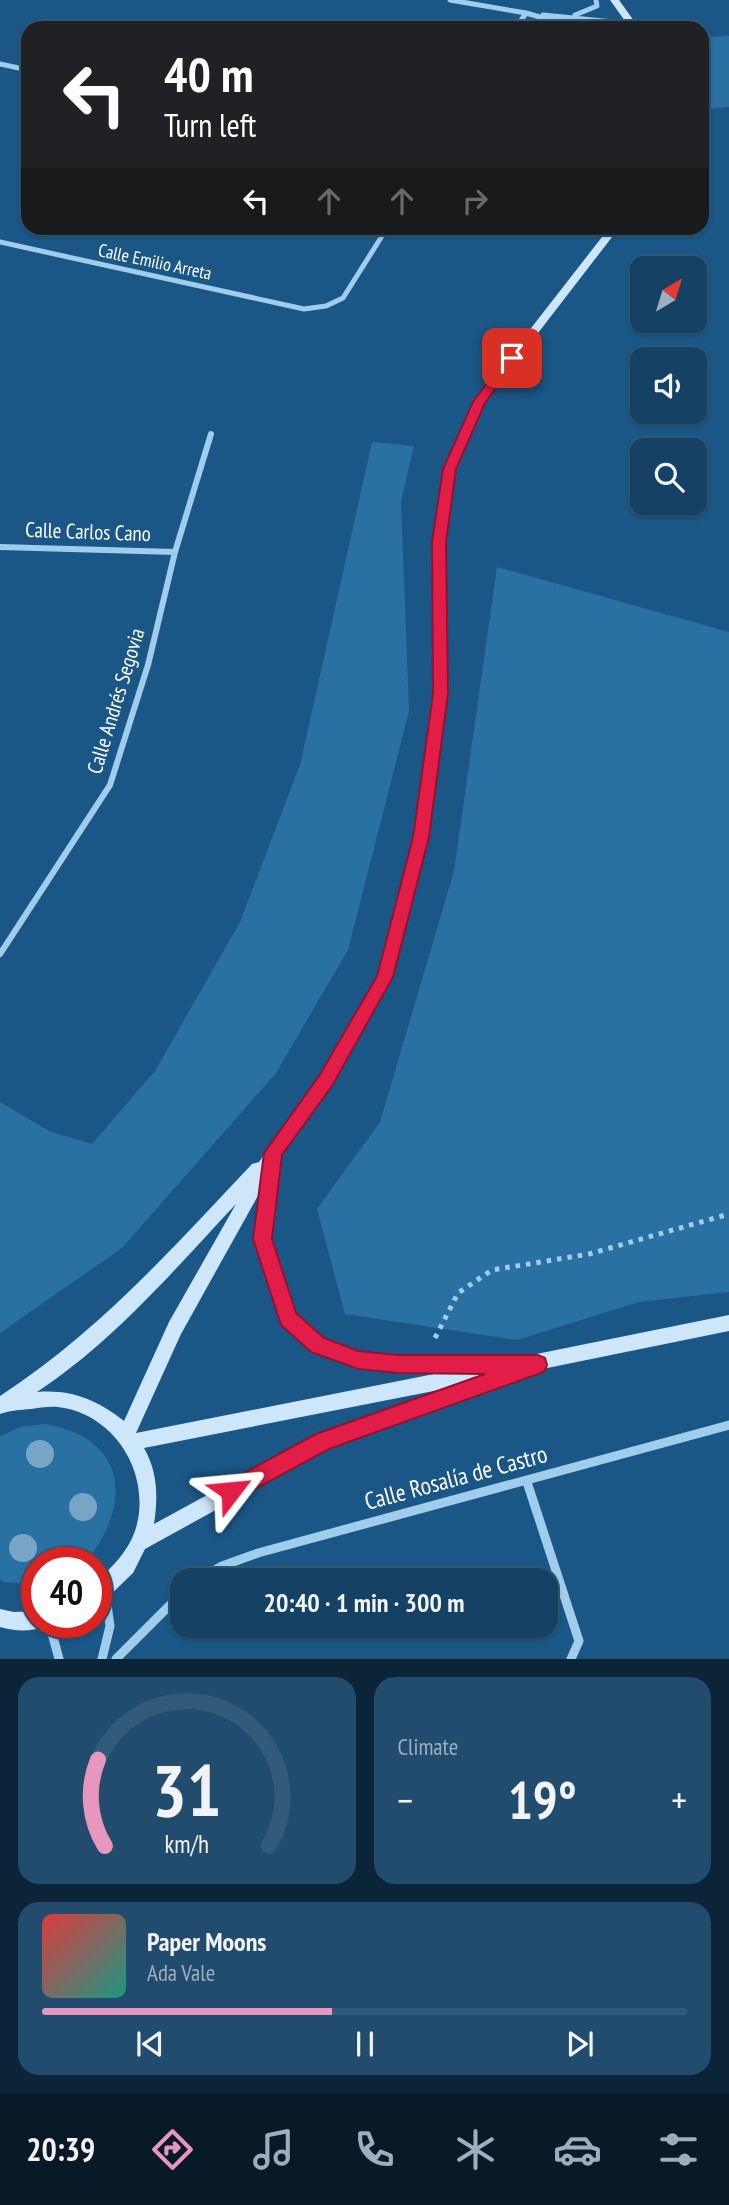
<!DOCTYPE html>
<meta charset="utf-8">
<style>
body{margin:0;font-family:"PT Sans Narrow",sans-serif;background:#214c6d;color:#f1f3f6;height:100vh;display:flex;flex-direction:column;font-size:26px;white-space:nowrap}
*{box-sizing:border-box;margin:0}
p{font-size:23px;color:#9dafbf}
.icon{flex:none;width:38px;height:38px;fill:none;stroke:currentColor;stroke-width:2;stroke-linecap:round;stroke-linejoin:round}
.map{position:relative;height:1659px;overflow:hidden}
.panel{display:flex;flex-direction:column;gap:18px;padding:18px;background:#0b2437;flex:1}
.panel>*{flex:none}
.banner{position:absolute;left:21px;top:21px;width:688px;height:214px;border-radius:21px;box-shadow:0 2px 5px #0004,0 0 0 2px #335a78;background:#202124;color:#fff;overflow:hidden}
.needle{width:46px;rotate:38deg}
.fabs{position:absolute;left:630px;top:256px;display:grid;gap:14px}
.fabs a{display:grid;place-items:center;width:77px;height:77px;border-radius:14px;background:#144164;box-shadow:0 2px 5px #0004,0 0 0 2px #335a78;font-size:35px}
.speed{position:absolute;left:21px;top:1547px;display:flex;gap:14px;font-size:35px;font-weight:700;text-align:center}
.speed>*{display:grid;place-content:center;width:91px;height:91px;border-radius:50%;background:#144164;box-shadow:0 2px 5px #0004,0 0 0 2px #335a78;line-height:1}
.speed .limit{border:10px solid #d22;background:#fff;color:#111}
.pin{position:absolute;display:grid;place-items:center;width:60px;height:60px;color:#fff;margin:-30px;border-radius:14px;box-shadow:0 4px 10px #0006}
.me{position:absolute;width:77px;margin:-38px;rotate:61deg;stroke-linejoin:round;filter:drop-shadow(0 0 5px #0008)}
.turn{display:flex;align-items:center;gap:24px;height:147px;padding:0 28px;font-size:32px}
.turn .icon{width:91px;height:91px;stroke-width:2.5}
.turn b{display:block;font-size:49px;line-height:60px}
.lanes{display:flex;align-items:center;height:66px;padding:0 28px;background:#0003;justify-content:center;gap:35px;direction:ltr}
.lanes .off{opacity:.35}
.big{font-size:52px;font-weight:600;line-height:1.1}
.panel .card{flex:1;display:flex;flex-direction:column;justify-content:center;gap:10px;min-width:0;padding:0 24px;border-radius:21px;background:#214c6d}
.panel .dial{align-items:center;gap:0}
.dial svg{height:182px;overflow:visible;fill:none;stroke:#335a78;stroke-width:7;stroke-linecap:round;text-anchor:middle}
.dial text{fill:#f1f3f6;stroke:none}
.song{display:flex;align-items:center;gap:21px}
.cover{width:84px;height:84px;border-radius:10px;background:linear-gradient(135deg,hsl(0 70% 55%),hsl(170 70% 35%))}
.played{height:7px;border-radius:4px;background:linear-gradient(90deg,#e797bd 45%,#335a78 45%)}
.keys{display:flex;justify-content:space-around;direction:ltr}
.heat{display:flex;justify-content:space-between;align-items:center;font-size:38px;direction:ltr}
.panel .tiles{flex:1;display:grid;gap:18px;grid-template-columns:1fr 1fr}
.card:last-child{grid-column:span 2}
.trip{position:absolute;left:170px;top:1568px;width:388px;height:70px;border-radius:21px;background:#144164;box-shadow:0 2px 5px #0004,0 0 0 2px #335a78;font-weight:600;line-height:70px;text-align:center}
.dock{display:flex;height:112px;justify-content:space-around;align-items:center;background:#081a28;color:#9dafbf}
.dock .icon{width:49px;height:49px}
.dock .on{color:#e797bd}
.dock b{font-size:32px;color:#f1f3f6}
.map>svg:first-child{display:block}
</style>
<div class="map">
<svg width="729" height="1659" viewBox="0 0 729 1659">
<rect width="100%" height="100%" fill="#1a5786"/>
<path fill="#2970a3" d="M 729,36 L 729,107 L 702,109 L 702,37 Z
M 372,442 L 414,446 L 401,501 L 409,711 L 348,950 L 276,1073 L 122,1248 L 0,1333 L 0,1102 L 51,1132 L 92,1144 L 155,1071 L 240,922 L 300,765 Z
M 497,567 L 729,632 L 729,1292 L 639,1302 L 517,1340 L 345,1314 L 317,1209 L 380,1122 L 454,871 Z
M 45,1424 C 128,1438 133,1505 85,1563 L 37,1563 L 37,1584 L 3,1582 L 0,1580 L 0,1436 L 21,1427 Z"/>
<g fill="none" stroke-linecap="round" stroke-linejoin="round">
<path stroke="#a0cdec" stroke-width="5" stroke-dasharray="4.5 6" stroke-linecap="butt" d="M 435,1338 L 458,1293 L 492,1270 L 589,1254 L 729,1214"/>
<path stroke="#a0cdec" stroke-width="5" d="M 450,0 L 526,13 L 578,28
M 543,15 L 633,24
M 575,15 L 597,6 L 596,0
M 516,28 L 526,13
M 0,64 L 28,70
M 0,242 L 304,309 L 326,306 L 343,298 L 387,228"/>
<path stroke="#a0cdec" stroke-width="6" d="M 0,547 L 175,552
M 0,954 L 110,785 L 148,665 L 175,552 L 211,434"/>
<path stroke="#a0cdec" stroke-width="9" d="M 527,1482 L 579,1641 L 571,1659
M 198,1580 L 222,1566 L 258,1553 L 729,1425
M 49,1622 L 59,1659
M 102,1659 L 110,1626 L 105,1591
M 116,1659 L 182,1593"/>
<path fill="#cde6f9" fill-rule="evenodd" d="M 610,0 L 619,0 L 639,28 L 630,28 Z
M 609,228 L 619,228 L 484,403 L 455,469 L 446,542 L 447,694 L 428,837 L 392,977 L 332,1086 L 279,1158 L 270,1239 L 295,1314 L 324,1339 L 358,1352 L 418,1358 L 495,1357 L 502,1361 L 729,1315 L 729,1331 L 508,1376 L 506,1384 L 328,1448 L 145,1549 L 133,1573 L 103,1602 L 96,1604 L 96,1582 C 112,1567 127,1553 135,1531 C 153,1476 116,1414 58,1407 C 49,1406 39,1408 31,1409 C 19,1410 11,1410 0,1414 L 0,1396 C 97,1333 173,1248 252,1164 L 259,1162 L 320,1076 L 378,976 L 414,837 L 433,694 L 434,542 L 443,469 L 475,400 ZM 260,1192 L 254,1239 L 282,1325 L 312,1351 L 358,1368 L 434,1374 L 136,1433 L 181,1334 ZM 236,1204 L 169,1322 L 124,1421 C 97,1400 72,1389 37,1392 C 113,1342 174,1270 236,1204 ZM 449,1388 L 317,1435 L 154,1524 C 158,1498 158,1472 144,1448 Z
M 0,1609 L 14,1612 L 37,1611 L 37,1622 L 46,1622 L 44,1627 C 30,1632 14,1631 0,1627 Z"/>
</g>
<g fill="#78a5c5">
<circle cx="40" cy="1454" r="14"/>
<circle cx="83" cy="1507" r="14"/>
<circle cx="23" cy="1548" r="14"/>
</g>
<path fill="#e11d48" stroke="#92132f" stroke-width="2" d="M 507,356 L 518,358 L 485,403 L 456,469 L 446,542 L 448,694 L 429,837 L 393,977 L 332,1086 L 282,1155 L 272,1239 L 296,1313 L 324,1338 L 358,1351 L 398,1355 L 538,1355 L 545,1358 L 547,1365 L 545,1371 L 538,1374 L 329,1449 L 231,1502 L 224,1499 L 221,1491 L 224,1484 L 316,1434 L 485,1374 L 398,1373 L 358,1369 L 311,1352 L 281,1325 L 253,1239 L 264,1153 L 319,1076 L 377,976 L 413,837 L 433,694 L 432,542 L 443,469 L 473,402 Z"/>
<g text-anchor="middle" stroke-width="7" stroke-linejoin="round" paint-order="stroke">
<g font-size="18" fill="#fff" stroke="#1a5786">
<text transform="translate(155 262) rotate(12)" y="6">Calle Emilio Arreta</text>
</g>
<g font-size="21" fill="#fff" stroke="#1a5786">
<text transform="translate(88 532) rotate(2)" y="7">Calle Carlos Cano</text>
<text transform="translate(116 701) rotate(-73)" y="7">Calle Andrés Segovia</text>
</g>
<g font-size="24" fill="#fff" stroke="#1a5786">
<text transform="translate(456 1478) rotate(-15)" y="8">Calle Rosalía de Castro</text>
</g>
</g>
</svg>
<div class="fabs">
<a><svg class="needle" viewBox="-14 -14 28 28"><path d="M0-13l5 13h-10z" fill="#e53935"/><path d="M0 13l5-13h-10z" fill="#9dafbf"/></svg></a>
<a><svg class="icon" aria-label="sound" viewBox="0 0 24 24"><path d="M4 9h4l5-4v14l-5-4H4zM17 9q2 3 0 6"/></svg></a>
<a><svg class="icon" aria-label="search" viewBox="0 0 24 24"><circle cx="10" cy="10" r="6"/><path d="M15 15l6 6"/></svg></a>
</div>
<div class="speed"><div class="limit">40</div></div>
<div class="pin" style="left:512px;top:358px;background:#d93025"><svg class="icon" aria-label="arrive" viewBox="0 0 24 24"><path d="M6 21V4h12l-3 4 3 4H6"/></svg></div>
<svg class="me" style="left:231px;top:1491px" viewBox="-20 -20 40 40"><path d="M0-17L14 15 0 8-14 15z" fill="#e11d48" stroke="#fff" stroke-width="4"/></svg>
<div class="trip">20:40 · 1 min · 300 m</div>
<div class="banner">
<div class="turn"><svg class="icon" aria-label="left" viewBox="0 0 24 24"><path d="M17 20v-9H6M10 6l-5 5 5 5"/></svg><div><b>40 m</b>Turn left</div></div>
<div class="lanes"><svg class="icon" aria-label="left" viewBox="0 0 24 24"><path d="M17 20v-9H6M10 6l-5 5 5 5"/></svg><svg class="icon off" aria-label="ahead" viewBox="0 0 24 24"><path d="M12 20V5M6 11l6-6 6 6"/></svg><svg class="icon off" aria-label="ahead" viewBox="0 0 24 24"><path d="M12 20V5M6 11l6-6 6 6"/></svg><svg class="icon off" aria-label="right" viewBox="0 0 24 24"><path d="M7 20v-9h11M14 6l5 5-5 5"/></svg></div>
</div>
</div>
<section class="panel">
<div class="tiles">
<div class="card dial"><svg viewBox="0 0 100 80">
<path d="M14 69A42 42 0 1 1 86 69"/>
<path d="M14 69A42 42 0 0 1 11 31" stroke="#e797bd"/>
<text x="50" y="56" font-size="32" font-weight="700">31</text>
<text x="50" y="72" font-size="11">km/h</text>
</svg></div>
<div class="card"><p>Climate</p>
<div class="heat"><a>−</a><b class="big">19°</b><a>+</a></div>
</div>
<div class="card">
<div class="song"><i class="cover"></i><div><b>Paper Moons</b><p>Ada Vale</p></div></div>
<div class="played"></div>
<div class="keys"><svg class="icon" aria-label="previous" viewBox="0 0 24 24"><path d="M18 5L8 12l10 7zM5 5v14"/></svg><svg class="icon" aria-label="pause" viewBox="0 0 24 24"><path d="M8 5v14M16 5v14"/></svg><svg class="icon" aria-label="next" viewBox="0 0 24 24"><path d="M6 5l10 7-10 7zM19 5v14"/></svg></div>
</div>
</div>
</section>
<nav class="dock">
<b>20:39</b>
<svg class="icon on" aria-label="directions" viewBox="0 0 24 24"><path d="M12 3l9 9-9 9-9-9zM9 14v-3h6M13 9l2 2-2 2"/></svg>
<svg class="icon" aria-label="music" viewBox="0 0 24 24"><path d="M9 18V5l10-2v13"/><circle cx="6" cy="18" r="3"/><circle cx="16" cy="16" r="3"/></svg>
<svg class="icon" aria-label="phone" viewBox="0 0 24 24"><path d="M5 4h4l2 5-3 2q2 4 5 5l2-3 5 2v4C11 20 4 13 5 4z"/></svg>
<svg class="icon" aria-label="climate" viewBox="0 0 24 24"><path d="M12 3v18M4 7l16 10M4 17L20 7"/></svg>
<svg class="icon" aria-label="car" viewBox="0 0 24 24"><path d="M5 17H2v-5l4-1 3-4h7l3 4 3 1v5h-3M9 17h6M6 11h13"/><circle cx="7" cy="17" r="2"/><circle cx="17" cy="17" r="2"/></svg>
<svg class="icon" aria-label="filters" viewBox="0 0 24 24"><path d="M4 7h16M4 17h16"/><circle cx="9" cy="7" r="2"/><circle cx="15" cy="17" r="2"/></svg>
</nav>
